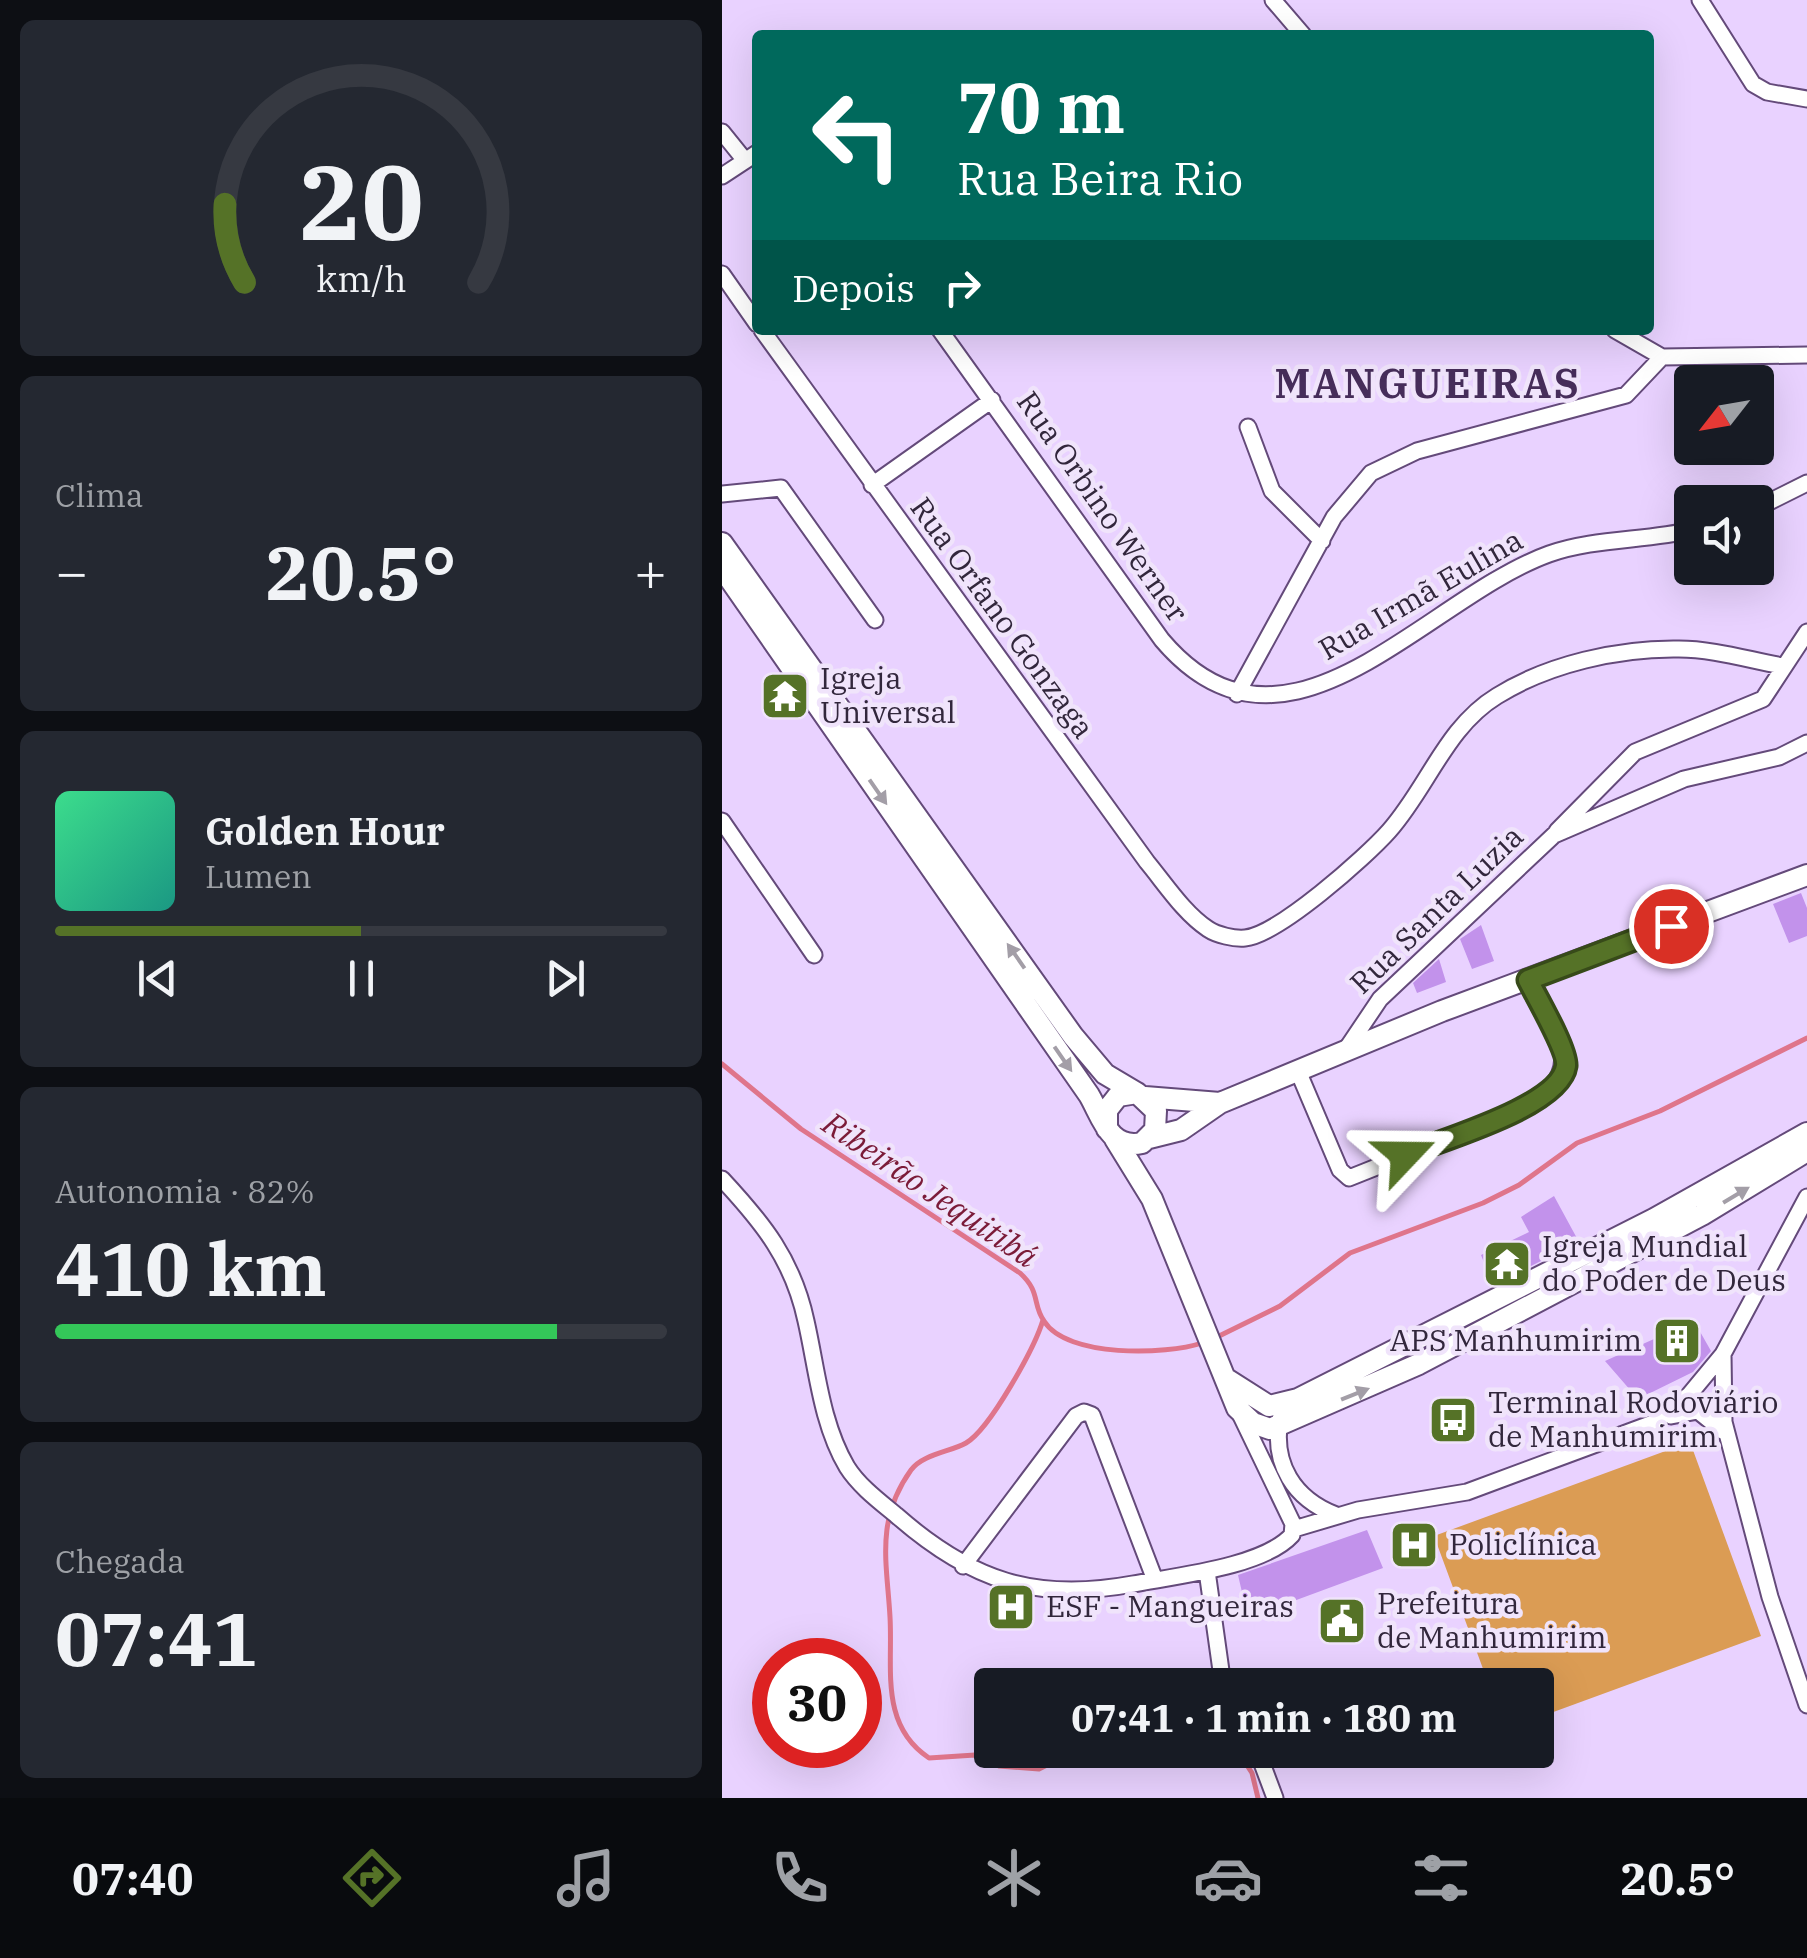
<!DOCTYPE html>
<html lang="pt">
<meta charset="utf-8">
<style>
body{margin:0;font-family:"IBM Plex Serif",serif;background:#242831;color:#f1f3f6;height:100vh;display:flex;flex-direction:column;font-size:38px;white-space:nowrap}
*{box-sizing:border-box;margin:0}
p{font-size:32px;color:#9ea1a6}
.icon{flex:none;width:55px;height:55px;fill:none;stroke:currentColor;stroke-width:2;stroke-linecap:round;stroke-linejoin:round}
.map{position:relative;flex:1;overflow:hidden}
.panel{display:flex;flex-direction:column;gap:20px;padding:20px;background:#0d0f14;width:722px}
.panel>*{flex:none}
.top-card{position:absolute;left:30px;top:30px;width:902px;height:305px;border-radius:10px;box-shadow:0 10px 40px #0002;background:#00695c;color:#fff;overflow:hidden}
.needle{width:65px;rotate:239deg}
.tools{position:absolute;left:952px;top:365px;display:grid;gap:20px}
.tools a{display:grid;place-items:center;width:100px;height:100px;border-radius:10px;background:#171b24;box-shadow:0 10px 40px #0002;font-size:50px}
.speed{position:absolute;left:30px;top:1638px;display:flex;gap:20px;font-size:50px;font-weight:700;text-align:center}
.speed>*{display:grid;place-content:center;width:130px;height:130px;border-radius:50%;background:#171b24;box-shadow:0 10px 40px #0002;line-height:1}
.speed .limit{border:15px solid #d22;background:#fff;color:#111}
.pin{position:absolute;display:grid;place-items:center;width:85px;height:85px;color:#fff;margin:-42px;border:5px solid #fff;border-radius:50%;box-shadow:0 2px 10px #0007}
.me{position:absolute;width:110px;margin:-55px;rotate:67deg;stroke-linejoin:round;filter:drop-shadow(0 0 8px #0008)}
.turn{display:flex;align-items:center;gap:35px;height:210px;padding:0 40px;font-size:45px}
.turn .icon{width:130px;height:130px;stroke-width:2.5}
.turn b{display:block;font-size:70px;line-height:85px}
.then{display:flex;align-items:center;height:95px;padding:0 40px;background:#0003;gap:20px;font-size:38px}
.big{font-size:75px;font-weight:700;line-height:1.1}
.panel .tile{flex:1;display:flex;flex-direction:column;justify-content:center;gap:15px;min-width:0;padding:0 35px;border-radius:15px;background:#242831}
.panel .dial{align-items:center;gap:0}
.dial svg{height:260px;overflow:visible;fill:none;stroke:#363941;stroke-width:7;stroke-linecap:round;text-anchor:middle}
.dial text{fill:#f1f3f6;stroke:none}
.song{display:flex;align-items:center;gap:30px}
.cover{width:120px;height:120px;border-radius:15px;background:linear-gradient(135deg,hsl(150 70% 55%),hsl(170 70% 35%))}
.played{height:10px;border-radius:5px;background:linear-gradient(90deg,#557227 50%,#363941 50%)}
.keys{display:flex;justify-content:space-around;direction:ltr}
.heat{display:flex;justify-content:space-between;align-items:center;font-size:55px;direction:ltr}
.charge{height:15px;border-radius:8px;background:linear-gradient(90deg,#34c759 82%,#363941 0)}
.trip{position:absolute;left:252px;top:1668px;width:580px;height:100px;border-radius:10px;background:#171b24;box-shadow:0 10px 40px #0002;font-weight:700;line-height:100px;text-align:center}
.tab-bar{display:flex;height:160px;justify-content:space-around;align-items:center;background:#090b0e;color:#9ea1a6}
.tab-bar .icon{width:70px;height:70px}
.tab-bar .on{color:#557227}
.tab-bar b{font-size:45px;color:#f1f3f6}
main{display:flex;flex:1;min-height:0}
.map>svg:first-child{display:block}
</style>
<main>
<section class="panel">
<div class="tile dial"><svg viewBox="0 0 100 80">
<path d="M14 69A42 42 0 1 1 86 69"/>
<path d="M14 69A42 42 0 0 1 8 45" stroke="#557227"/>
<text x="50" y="56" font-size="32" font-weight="700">20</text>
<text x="50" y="72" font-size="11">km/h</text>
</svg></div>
<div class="tile"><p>Clima</p>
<div class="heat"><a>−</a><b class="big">20.5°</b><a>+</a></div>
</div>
<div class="tile">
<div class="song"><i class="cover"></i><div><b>Golden Hour</b><p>Lumen</p></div></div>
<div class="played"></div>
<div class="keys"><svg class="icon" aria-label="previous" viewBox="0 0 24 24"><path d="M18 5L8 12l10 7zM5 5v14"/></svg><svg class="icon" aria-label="pause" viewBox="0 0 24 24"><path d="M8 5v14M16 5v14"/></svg><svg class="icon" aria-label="next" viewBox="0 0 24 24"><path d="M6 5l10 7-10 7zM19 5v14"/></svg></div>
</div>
<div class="tile"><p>Autonomia · 82%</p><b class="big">410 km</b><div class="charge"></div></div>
<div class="tile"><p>Chegada</p><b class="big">07:41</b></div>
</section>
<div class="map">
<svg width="1085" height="1798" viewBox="0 0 1085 1798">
<rect width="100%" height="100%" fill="#e9d2ff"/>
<path fill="#db9c54" d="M 968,1442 L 1039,1636 L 815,1718 L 815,1685 L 767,1685 L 712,1536 Z"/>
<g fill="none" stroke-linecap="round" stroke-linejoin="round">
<path stroke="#df758b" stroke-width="5" d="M 0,1064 L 79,1129 L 298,1273 C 319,1292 310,1304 322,1321 C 345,1358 444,1355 480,1343
M 321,1320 C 313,1347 268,1429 244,1443 C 228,1452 201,1454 189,1470 C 153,1520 165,1563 168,1617 C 171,1667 157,1725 207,1758 L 253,1755 L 277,1766 L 317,1769 L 355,1750
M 491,1339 L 558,1306 L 628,1253 L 761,1203 L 797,1185 L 855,1143 L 938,1111 L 1085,1038
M 515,1750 L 530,1773 L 536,1798"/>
</g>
<path fill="#c292eb" d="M 1079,893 L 1085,908 L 1085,936 L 1067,943 L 1051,904 Z
M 759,925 L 772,961 L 750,969 L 738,939 Z
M 717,959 L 724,982 L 695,993 L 691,983 Z
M 832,1196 L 857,1242 L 771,1285 L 759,1255 L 807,1232 L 799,1217 Z
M 972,1321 L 989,1351 L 971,1372 L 916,1399 L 883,1361 Z
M 645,1530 L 661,1568 L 526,1618 L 516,1575 Z"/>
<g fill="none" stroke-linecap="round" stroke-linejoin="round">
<g stroke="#644a7a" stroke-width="19">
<path id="minor" d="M 551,0 L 581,35
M 978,0 L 1031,84 L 1045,92 L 1085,99
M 0,132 L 21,158
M 0,176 L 35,153
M 0,274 L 35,324
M 40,330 L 425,862 C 444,885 462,913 486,929 C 495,935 512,939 523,938 C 556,935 644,857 667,831 C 706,787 724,727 775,696 C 826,664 897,648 957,649 C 991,649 1027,660 1061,666
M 218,330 L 440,640 C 564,786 702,599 827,554 C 872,538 924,541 970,530
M 893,330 L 940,357 L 1085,355
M 526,427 L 550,491 L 600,541
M 150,485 L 270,400
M 0,494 L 59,488 L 153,620
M 1035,508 L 1085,483
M 515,694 L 612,517 L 649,473 L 695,451 L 904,395 L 940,357
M 0,821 L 92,955
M 835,831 L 913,752 L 1041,699 L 1085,632
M 623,1051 L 658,999 L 832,835 L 962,779 L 1057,757 L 1085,743
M 576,1071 L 618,1170 L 627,1178 L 805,1107 C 869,1066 832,1036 807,980
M 0,1179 C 41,1223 71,1260 84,1321 C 95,1369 99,1423 125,1467 C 137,1486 157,1501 174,1515 C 249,1581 313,1602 411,1584 C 453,1576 541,1567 570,1535 L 571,1524 L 519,1416
M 1001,1354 L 1002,1422 L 1048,1597 L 1085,1705
M 949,1416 L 976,1411 L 1002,1432
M 558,1419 C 550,1464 572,1499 614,1515
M 572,1529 L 636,1510 L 745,1492 L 931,1423 L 967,1395 L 1001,1354 L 1085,1197
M 241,1566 L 354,1416 L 362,1412 L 370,1415 L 433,1580
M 485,1571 L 501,1685
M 535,1750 L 553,1798"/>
</g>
<g stroke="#644a7a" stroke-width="24">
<path id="tertiary" d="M 0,543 L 351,1036 L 383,1074 L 415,1093
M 0,568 L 367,1095 C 380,1117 387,1150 420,1143 L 433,1130 L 434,1111 L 415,1093 L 396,1096 L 385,1110 L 385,1129
M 423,1097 L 498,1103
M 427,1138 L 459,1130 L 498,1103 L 720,1011 L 1085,875
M 393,1139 L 430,1199 L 515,1408 L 531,1423 L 548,1429 L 697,1364 L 980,1215 L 1085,1151
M 506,1380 L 547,1406 L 576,1399 L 932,1219 L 1085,1133"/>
</g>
<use href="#minor" stroke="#fff" stroke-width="15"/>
<use href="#tertiary" stroke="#fff" stroke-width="20"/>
</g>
<defs><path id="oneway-solid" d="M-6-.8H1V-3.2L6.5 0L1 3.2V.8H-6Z" transform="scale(2.5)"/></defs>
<g fill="#a39ea7">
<use href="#oneway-solid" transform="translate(156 792) rotate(55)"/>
<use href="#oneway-solid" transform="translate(294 956) rotate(-125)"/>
<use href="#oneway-solid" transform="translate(341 1059) rotate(55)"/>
<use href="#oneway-solid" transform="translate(1014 1195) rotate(-31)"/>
<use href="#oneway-solid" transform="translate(633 1394) rotate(-22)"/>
</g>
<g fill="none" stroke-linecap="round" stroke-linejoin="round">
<g stroke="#374a19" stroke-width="25">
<path id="route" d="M 683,1155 C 718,1140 838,1107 844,1066 C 846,1051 814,996 806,980 L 949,926"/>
</g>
<use href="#route" stroke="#557227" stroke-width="18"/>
</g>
<defs>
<g id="temple-square" transform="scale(2.5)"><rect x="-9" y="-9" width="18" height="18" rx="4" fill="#557227" stroke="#f0e4fb"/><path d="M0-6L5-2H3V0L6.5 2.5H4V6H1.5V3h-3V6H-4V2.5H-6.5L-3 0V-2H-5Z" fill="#fff"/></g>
<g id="building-square" transform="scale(2.5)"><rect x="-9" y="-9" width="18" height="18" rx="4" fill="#557227" stroke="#f0e4fb"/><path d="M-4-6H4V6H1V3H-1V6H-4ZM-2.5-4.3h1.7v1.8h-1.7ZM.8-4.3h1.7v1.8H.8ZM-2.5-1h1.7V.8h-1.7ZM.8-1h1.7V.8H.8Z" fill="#fff"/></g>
<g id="bus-square" transform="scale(2.5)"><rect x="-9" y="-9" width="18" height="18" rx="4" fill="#557227" stroke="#f0e4fb"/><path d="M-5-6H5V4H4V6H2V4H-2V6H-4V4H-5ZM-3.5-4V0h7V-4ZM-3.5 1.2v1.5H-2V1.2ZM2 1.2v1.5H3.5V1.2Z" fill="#fff"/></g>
<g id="hospital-square" transform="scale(2.5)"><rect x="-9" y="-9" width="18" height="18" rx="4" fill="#557227" stroke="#f0e4fb"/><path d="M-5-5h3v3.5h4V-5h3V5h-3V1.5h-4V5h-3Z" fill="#fff"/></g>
<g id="civic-square" transform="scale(2.5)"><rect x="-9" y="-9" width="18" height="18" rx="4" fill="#557227" stroke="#f0e4fb"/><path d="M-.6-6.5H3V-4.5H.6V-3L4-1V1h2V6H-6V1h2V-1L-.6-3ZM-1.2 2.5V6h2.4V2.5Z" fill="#fff"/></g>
</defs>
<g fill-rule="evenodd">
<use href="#temple-square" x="63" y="696"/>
<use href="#temple-square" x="785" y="1264"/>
<use href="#building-square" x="955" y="1341"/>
<use href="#bus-square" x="731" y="1420"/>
<use href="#hospital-square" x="692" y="1545"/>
<use href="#hospital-square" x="289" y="1607"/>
<use href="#civic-square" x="620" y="1621"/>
</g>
<g text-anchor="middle" stroke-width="9" stroke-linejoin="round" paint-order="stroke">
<g font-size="30" fill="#32273c" stroke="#f0e4fb">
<text transform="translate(380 507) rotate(55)" y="10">Rua Orbino Werner</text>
<text transform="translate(699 595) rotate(-30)" y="10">Rua Irmã Eulina</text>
<text transform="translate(280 618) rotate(54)" y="10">Rua Orfano Gonzaga</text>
<text transform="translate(715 910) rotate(-44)" y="10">Rua Santa Luzia</text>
</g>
<g font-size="30" fill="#32273c" stroke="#f0e4fb" text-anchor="start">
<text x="98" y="689">Igreja<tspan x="98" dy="34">Universal</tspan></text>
<text x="820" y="1257">Igreja Mundial<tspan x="820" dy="34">do Poder de Deus</tspan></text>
<text x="920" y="1351" text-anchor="end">APS Manhumirim</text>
<text x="766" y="1413">Terminal Rodoviário<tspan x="766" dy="34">de Manhumirim</tspan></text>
<text x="727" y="1555">Policlínica</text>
<text x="655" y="1614">Prefeitura<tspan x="655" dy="34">de Manhumirim</tspan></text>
<text x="324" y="1617">ESF - Mangueiras</text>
</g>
<g font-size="32" font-style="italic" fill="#7b1b38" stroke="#f0e4fb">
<text transform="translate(208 1190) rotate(34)" y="11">Ribeirão Jequitibá</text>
</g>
<g font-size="40" font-weight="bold" letter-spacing="2.5" fill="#462d5a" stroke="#f0e4fb">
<text x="706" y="398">MANGUEIRAS</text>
</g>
</g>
</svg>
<div class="tools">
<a><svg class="needle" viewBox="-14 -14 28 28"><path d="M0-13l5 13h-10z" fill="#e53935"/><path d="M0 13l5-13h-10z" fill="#9ea1a6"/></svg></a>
<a><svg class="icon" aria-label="sound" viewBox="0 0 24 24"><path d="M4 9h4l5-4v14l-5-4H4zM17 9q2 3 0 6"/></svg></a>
</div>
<div class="speed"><div class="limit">30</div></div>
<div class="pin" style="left:949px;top:926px;background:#d93025"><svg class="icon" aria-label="arrive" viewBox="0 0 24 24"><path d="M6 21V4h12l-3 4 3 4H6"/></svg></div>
<svg class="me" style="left:683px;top:1155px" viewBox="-20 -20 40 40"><path d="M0-17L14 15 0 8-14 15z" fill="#557227" stroke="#fff" stroke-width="4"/></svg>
<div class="trip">07:41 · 1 min · 180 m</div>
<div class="top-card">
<div class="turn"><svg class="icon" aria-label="left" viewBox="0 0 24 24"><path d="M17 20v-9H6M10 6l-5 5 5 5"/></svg><div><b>70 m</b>Rua Beira Rio</div></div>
<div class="then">Depois<svg class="icon" aria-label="right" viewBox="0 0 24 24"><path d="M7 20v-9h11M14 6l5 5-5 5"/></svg></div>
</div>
</div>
</main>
<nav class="tab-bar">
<b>07:40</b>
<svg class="icon on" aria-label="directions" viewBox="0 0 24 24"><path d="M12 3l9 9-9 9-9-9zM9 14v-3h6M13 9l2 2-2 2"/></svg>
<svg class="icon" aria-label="music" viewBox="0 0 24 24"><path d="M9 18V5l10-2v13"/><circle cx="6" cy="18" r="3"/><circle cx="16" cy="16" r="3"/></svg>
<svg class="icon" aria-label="phone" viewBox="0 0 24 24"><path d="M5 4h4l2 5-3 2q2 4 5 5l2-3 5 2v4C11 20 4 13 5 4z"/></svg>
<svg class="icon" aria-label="climate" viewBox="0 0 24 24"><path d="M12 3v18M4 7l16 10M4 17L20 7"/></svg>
<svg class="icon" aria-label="car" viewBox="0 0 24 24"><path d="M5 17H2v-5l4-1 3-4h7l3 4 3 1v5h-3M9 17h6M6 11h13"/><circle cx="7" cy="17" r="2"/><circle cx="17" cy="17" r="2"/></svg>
<svg class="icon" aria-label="filters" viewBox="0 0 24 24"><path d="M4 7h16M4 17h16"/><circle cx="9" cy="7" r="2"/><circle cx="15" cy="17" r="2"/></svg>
<b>20.5°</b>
</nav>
